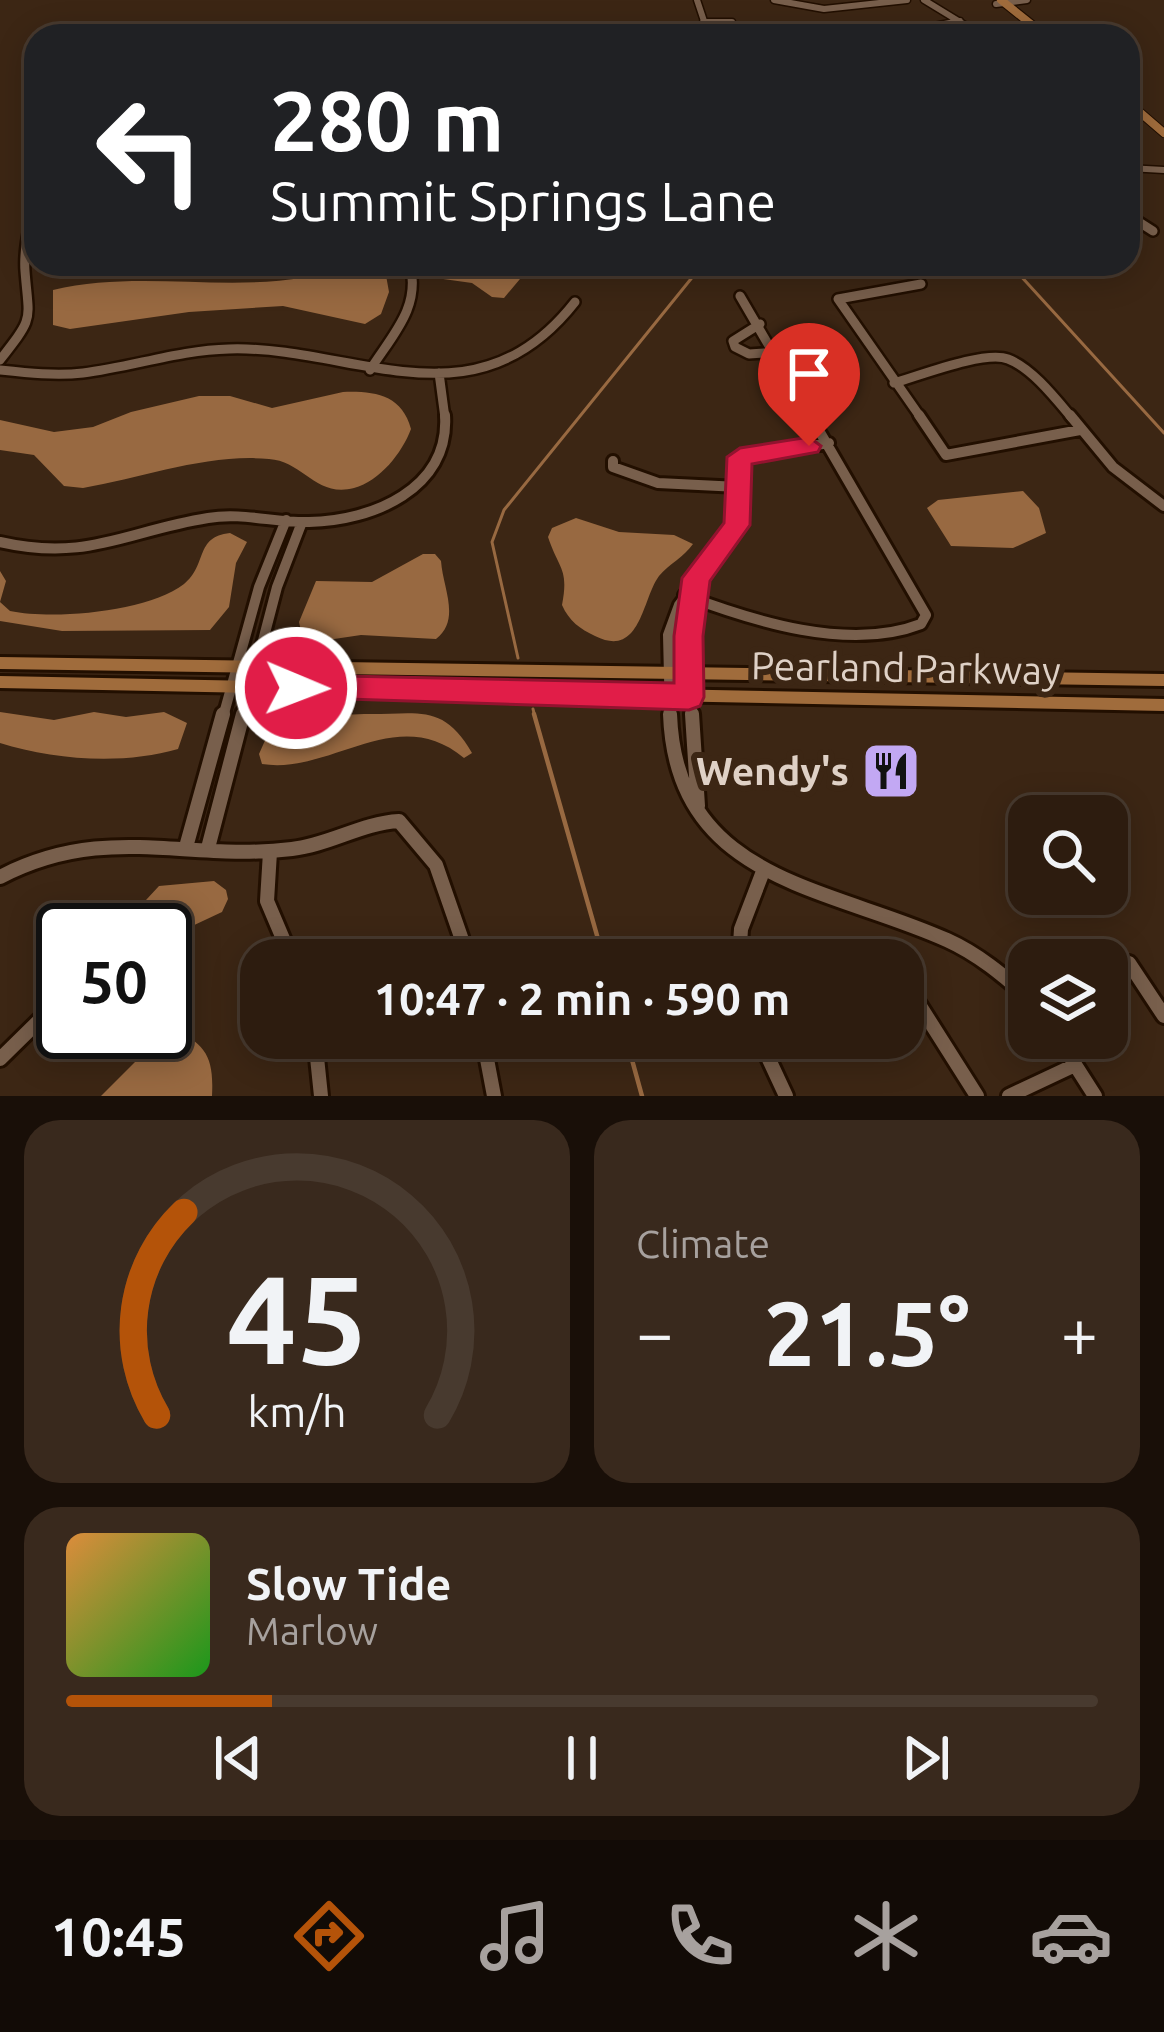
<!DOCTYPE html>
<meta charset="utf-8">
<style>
body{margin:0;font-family:Ubuntu,sans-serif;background:#39291d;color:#f1f3f6;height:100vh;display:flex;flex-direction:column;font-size:45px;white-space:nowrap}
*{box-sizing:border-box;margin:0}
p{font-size:39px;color:#a7a19e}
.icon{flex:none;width:66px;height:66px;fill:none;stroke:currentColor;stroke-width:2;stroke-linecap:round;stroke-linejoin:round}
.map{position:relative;height:1096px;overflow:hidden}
.details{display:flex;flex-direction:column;gap:24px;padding:24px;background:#190f08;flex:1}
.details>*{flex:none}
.guide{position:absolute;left:24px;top:24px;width:1116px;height:252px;border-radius:36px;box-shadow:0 6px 30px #0003,0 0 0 3px #483a2f;background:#202124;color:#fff;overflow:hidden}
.fabs{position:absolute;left:1008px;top:795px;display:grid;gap:24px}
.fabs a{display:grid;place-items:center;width:120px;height:120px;border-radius:24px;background:#2d1c0f;box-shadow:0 6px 30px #0003,0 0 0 3px #483a2f;font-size:60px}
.speed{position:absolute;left:36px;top:903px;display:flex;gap:24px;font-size:60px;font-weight:700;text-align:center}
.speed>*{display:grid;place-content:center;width:156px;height:156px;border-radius:50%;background:#2d1c0f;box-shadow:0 6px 30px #0003,0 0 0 3px #483a2f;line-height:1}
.speed .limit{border:6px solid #111;border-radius:18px;background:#fff;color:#111}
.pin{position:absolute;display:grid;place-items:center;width:102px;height:102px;color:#fff;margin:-123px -51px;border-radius:50% 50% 50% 0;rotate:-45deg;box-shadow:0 0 12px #0007}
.pin .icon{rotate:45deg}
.me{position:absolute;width:132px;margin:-66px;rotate:91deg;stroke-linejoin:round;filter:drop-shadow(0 0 9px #0008)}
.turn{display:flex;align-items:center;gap:42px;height:252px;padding:0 48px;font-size:54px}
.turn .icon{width:156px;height:156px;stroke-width:2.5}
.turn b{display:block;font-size:84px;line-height:102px}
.big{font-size:90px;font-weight:600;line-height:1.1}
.details .widget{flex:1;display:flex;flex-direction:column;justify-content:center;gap:18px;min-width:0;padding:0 42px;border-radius:36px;background:#39291d}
.details .dial{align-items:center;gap:0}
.dial svg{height:312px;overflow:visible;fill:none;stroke:#483a2f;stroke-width:7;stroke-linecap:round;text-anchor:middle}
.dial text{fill:#f1f3f6;stroke:none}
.song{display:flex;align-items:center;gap:36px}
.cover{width:144px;height:144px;border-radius:18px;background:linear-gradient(135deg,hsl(30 70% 55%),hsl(120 70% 35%))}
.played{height:12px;border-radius:6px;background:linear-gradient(90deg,#b45309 20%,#483a2f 20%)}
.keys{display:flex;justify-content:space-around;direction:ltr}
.heat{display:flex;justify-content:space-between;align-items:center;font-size:66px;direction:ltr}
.details .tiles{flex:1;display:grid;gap:24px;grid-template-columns:1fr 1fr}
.widget:last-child{grid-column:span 2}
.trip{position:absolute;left:240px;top:939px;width:684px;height:120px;border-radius:36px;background:#2d1c0f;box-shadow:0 6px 30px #0003,0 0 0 3px #483a2f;font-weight:600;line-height:120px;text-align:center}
.dock{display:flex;height:192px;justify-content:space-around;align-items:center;background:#120b06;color:#a7a19e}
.dock .icon{width:84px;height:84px}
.dock .on{color:#b45309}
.dock b{font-size:54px;color:#f1f3f6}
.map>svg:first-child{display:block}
</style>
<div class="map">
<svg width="1164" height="1096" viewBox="0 0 1164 1096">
<rect width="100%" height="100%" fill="#3c2614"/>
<path fill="#986941" d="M 354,264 L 384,264 L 389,292 L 381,314 L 365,324 L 283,306 L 189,312 L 70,329 L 53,325 L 53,290 C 152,266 256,302 354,264 Z
M 434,264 L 497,264 L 525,273 L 504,298 L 492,297 L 472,283 L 436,278 Z
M 343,392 C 375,391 402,395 411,429 C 402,453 380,481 354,488 C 316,498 303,461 269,459 C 208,453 143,478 83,488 L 64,486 L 34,455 L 0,450 L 0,420 L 54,432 L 93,427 L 131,412 L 199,396 L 230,396 L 272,408 Z
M 1023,491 L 1039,508 L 1046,533 L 1013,548 L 951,546 L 927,508 L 938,500 Z
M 576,518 L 619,532 L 674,535 L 693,544 C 684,557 669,564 659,576 C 642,599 641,659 595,636 C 580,629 569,621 562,605 C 569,568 559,570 548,537 L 552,528 Z
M 230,533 L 247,542 L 236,563 L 229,607 L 210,630 L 62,631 L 0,621 L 0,571 L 6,581 L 0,602 L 10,611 C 54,620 148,612 184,584 C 208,565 194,537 230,533 Z
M 423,554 L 435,554 L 441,561 C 443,589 461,619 436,639 L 361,635 L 314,642 L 302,636 L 299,622 L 316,581 L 372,582 Z
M 0,712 L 54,720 L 94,712 L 126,717 L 164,712 L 187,723 L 178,749 C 124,765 53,760 0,743 Z
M 364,714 C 417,715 443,702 472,753 L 464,758 C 396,702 332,775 262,764 L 259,754 L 275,718 Z
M 214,881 L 226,890 L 228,899 L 222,912 L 173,935 L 151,926 L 146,900 L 159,886 Z
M 170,1027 C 206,1044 214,1056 212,1096 L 101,1096 Z"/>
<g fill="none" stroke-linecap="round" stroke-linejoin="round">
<path stroke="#986941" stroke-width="3" d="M 994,264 L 1018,273 L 1164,433
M 518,658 L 492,542 L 504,510 L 703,264
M 533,709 L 535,717"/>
<path stroke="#986941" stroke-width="4.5" d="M 534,714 L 604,960
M 626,1038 L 642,1096"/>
<g stroke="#220f00" stroke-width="9">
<path id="minor-far3" d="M 697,0 L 709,36
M 774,0 L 824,9 L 907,0
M 924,0 L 983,36
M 996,4 L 1027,0
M 703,22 L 732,22
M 882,36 L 960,21
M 1128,168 L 1164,170"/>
</g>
<g stroke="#220f00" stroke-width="14">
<path id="minor-far2" d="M 1128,215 L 1153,231
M 740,296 L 811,418
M 760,324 L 733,341 L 735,347 L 749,354 L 776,352
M 0,360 C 35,315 29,323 25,271 C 23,246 32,217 36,192
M 0,370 C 28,373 56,376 83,373 C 132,367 180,350 229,349 C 354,345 474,431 575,302
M 370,370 C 392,335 421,308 410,264
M 439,373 L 445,418
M 894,383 C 919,376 985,350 1008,359 C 1032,368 1056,399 1072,418
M 921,418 L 838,299 L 921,284"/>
</g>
<g stroke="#220f00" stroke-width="16">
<path id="minor-far1" d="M 919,415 L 946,455 L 1080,430
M 1070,415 L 1113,467 L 1164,506
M 613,461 L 613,467 L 658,483 L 739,487
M 0,542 C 88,562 126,531 208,518 C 242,512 275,523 309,522 C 372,521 450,489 445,415
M 684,595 C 753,621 849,652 921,624 L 926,615 L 810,415
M 223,717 L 259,587 L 286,520
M 243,717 L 277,587 L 302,522
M 670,717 L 668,635 L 679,605 L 734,532 L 739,514 L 740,457 L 829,443
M 692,717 L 689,672 L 694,598"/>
</g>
<g stroke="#220f00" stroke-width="20">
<path id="minor" d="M 670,714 C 676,881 827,886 947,940 C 978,954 1003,975 1029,998
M 692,714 L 698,806
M 186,847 L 223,714
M 208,848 L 243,714
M 270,852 L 267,901 L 292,960
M 0,877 C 106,822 184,862 292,849 C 329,845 362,823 399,821 L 436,865 L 469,960
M 739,960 L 741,929 L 762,874
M 1129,963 L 1164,1016
M 908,987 L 977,1096
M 315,1038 L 321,1096
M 483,1038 L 494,1096
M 759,1038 L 786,1096
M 1058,1038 L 1095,1096
M 0,1059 L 55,1005
M 1009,1096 L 1075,1065"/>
</g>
<g stroke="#220f00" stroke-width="10">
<path id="major-far1" d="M 1001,0 L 1046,36
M 1128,102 L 1164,133"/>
</g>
<g stroke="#220f00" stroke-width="18">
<path id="major" d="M 0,663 L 1164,680
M 0,682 L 1164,705"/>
</g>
<use href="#minor-far3" stroke="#785f4c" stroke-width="6"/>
<use href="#minor-far2" stroke="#785f4c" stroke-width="9"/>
<use href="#minor-far1" stroke="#785f4c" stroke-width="10"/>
<use href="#minor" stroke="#785f4c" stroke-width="14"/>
<use href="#major-far1" stroke="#a06c3c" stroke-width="8"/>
<use href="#major" stroke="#a06c3c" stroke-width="12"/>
</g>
<path fill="#e11d48" stroke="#92132f" stroke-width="3" d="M 809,437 L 821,446 L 818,452 L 752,464 L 750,525 L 710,581 L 703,636 L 704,697 L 700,706 L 689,710 L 285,697 L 281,688 L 285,679 L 296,675 L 674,683 L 674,636 L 682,578 L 724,523 L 727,457 L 740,448 Z"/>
<defs>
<g id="restaurant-square" transform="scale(3)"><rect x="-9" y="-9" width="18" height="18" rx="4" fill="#c2a8f3" stroke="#3c2614"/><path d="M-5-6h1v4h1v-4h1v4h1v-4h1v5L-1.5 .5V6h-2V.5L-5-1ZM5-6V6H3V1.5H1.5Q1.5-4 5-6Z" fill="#111"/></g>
</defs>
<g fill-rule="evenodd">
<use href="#restaurant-square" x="891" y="771"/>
</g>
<g text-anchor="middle" stroke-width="12" stroke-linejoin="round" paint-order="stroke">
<g font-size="39" fill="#dfd1c6" stroke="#3c2614">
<text transform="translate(906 668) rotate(1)" y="14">Pearland Parkway</text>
</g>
<g font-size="39" font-weight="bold" fill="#dfd1c6" stroke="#3c2614" text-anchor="end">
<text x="849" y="785">Wendy's</text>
</g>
</g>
</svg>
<div class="fabs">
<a><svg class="icon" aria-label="search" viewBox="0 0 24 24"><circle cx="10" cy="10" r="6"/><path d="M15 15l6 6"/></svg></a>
<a><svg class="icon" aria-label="layers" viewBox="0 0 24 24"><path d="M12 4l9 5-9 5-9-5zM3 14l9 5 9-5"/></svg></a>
</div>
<div class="speed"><div class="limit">50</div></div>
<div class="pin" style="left:809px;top:446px;background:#d93025"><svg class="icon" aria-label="arrive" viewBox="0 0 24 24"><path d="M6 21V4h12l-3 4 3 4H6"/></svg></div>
<svg class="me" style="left:296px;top:688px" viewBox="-20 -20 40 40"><circle r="17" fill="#e11d48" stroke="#fff" stroke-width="3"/><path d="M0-11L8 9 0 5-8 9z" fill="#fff"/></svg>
<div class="trip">10:47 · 2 min · 590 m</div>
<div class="guide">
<div class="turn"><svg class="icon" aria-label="left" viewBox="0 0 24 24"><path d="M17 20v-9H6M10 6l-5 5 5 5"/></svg><div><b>280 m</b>Summit Springs Lane</div></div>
</div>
</div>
<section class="details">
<div class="tiles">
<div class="widget dial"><svg viewBox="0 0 100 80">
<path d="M14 69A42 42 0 1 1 86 69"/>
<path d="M14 69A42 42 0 0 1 21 17" stroke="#b45309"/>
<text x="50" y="56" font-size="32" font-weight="700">45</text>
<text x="50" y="72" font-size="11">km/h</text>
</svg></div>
<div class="widget"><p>Climate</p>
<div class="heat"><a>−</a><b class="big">21.5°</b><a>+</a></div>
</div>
<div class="widget">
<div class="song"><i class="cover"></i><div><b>Slow Tide</b><p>Marlow</p></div></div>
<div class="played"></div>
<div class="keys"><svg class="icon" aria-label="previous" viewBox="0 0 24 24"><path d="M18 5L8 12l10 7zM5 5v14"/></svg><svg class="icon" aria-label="pause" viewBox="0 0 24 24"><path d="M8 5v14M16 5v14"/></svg><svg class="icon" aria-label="next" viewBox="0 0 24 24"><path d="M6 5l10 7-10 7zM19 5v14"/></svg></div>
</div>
</div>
</section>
<nav class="dock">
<b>10:45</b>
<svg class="icon on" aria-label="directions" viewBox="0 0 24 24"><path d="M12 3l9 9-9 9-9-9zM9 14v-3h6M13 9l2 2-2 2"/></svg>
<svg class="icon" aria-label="music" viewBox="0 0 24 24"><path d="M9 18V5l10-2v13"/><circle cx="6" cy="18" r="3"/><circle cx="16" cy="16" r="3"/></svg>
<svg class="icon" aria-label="phone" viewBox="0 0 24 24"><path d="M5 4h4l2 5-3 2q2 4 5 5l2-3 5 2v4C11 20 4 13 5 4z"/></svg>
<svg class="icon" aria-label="climate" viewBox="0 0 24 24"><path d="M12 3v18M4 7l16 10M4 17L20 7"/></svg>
<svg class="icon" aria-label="car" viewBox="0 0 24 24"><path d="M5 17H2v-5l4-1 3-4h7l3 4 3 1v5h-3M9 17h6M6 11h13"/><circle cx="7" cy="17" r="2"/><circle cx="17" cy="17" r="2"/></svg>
</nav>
